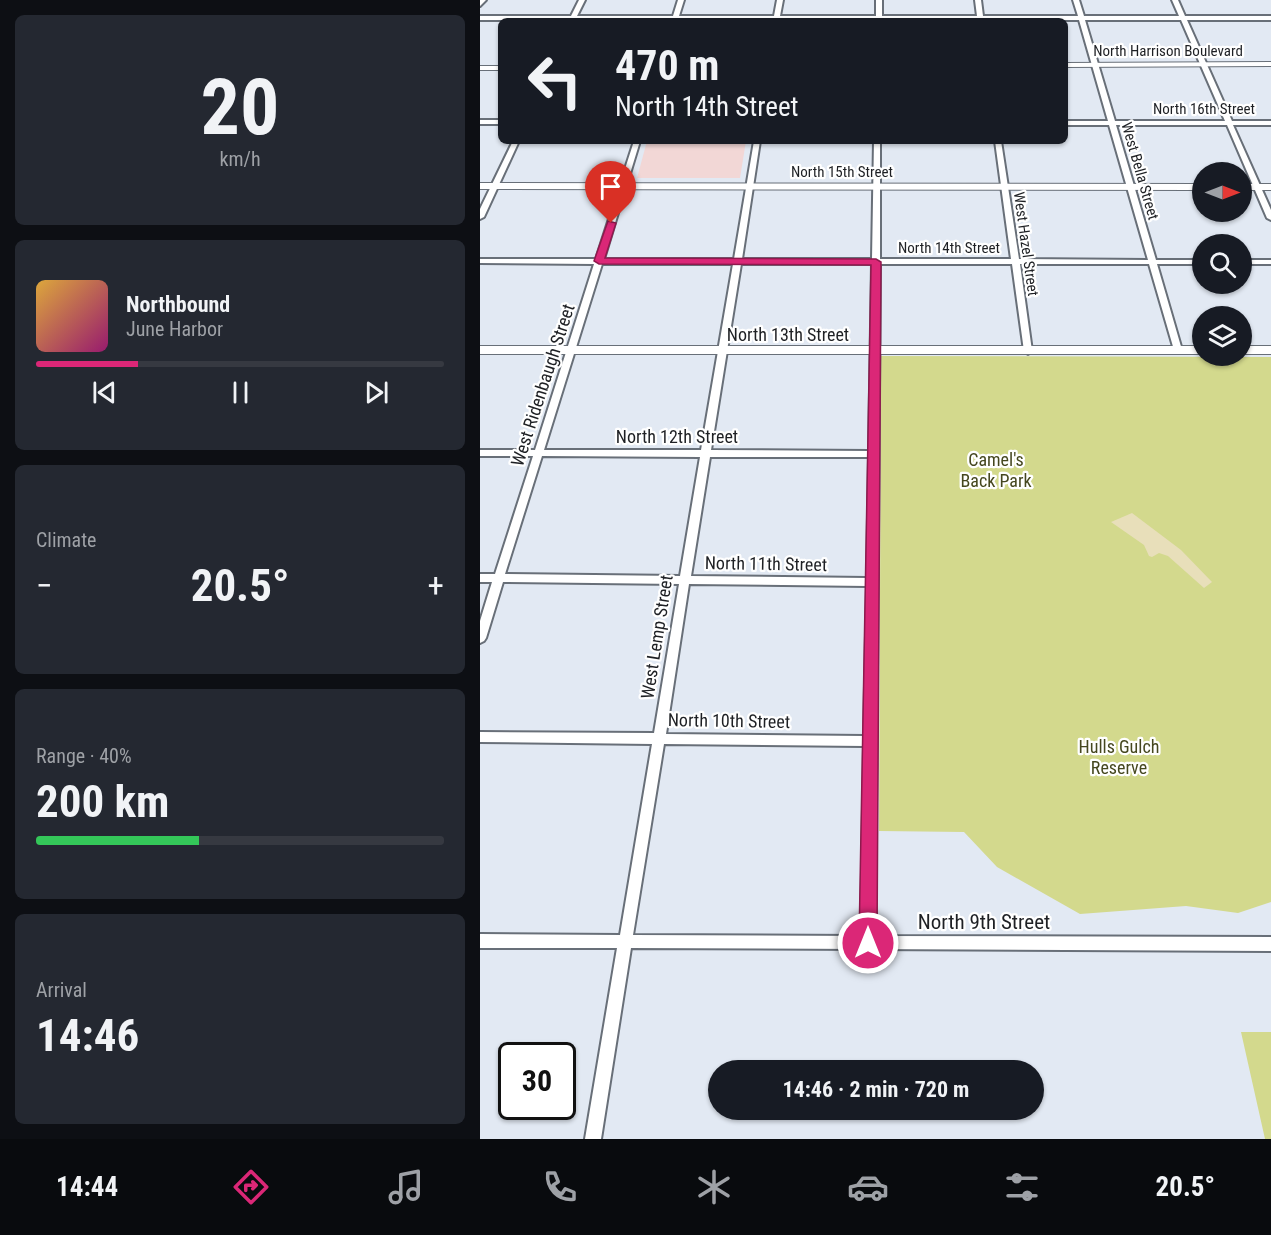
<!DOCTYPE html>
<meta charset="utf-8">
<style>
body{margin:0;font-family:"Roboto Condensed",sans-serif;background:#242831;color:#f1f3f6;height:100vh;display:flex;flex-direction:column;font-size:22px;white-space:nowrap}
*{box-sizing:border-box;margin:0}
p{font-size:20px;color:#9ea1a6}
.icon{flex:none;width:33px;height:33px;fill:none;stroke:currentColor;stroke-width:2;stroke-linecap:round;stroke-linejoin:round}
.map{position:relative;flex:1;overflow:hidden}
.panel{display:flex;flex-direction:column;gap:15px;padding:15px;background:#0d0f14;width:480px}
.panel>*{flex:none}
.banner{position:absolute;left:18px;top:18px;width:570px;height:126px;border-radius:9px;box-shadow:0 2px 4px #0004;background:#171b24;color:#f1f3f6;overflow:hidden}
.needle{width:39px;rotate:90deg}
.tools{position:absolute;left:712px;top:162px;display:grid;gap:12px}
.tools a{display:grid;place-items:center;width:60px;height:60px;border-radius:50%;background:#171b24;box-shadow:0 2px 4px #0004;font-size:30px}
.speed{position:absolute;left:18px;top:1042px;display:flex;gap:12px;font-size:30px;font-weight:700;text-align:center}
.speed>*{display:grid;place-content:center;width:78px;height:78px;border-radius:50%;background:#171b24;box-shadow:0 2px 4px #0004;line-height:1}
.speed .limit{border:3px solid #111;border-radius:9px;background:#fff;color:#111}
.pin{position:absolute;display:grid;place-items:center;width:51px;height:51px;color:#fff;margin:-62px -26px;border-radius:50% 50% 50% 0;rotate:-45deg;box-shadow:0 0 6px #0007}
.pin .icon{rotate:45deg}
.me{position:absolute;width:66px;margin:-33px;rotate:0deg;stroke-linejoin:round;filter:drop-shadow(0 0 4px #0008)}
.turn{display:flex;align-items:center;gap:21px;height:126px;padding:0 18px;font-size:27px}
.turn .icon{width:78px;height:78px;stroke-width:2.5}
.turn b{display:block;font-size:42px;line-height:51px}
.big{font-size:45px;font-weight:700;line-height:1.1}
.panel .card{flex:1;display:flex;flex-direction:column;justify-content:center;gap:9px;min-width:0;padding:0 21px;border-radius:9px;background:#242831}
.panel .dial{align-items:center;gap:0}
.dial b{font-size:78px;line-height:1}
.song{display:flex;align-items:center;gap:18px}
.cover{width:72px;height:72px;border-radius:9px;background:linear-gradient(135deg,hsl(40 70% 55%),hsl(320 70% 35%))}
.played{height:6px;border-radius:3px;background:linear-gradient(90deg,#db2777 25%,#363941 25%)}
.keys{display:flex;justify-content:space-around;direction:ltr}
.heat{display:flex;justify-content:space-between;align-items:center;font-size:33px;direction:ltr}
.charge{height:9px;border-radius:4px;background:linear-gradient(90deg,#34c759 40%,#363941 0)}
.trip{position:absolute;left:228px;top:1060px;width:336px;height:60px;border-radius:30px;background:#171b24;box-shadow:0 2px 4px #0004;font-weight:700;line-height:60px;text-align:center}
.dock{display:flex;height:96px;justify-content:space-around;align-items:center;background:#090b0e;color:#9ea1a6}
.dock .icon{width:42px;height:42px}
.dock .on{color:#db2777}
.dock b{font-size:27px;color:#f1f3f6}
main{display:flex;flex:1;min-height:0}
.map>svg:first-child{display:block}
</style>
<main>
<section class="panel">
<div class="card dial"><b>20</b><p>km/h</p></div>
<div class="card">
<div class="song"><i class="cover"></i><div><b>Northbound</b><p>June Harbor</p></div></div>
<div class="played"></div>
<div class="keys"><svg class="icon" aria-label="previous" viewBox="0 0 24 24"><path d="M18 5L8 12l10 7zM5 5v14"/></svg><svg class="icon" aria-label="pause" viewBox="0 0 24 24"><path d="M8 5v14M16 5v14"/></svg><svg class="icon" aria-label="next" viewBox="0 0 24 24"><path d="M6 5l10 7-10 7zM19 5v14"/></svg></div>
</div>
<div class="card"><p>Climate</p>
<div class="heat"><a>−</a><b class="big">20.5°</b><a>+</a></div>
</div>
<div class="card"><p>Range · 40%</p><b class="big">200 km</b><div class="charge"></div></div>
<div class="card"><p>Arrival</p><b class="big">14:46</b></div>
</section>
<div class="map">
<svg width="791" height="1139" viewBox="0 0 791 1139">
<rect width="100%" height="100%" fill="#e2e9f3"/>
<path fill="#f2d7d6" d="M 167,141 L 266,141 L 260,178 L 157,178 Z"/>
<path fill="#d3d98d" d="M 401,356 L 791,357 L 791,902 L 758,913 L 706,906 L 600,914 L 517,867 L 484,832 L 399,831 Z
M 761,1032 L 791,1032 L 791,1139 L 785,1139 Z"/>
<path fill="#e8dfba" d="M 652,513 L 701,550 L 732,582 L 724,588 L 688,556 L 679,553 L 672,557 L 669,556 L 664,545 L 631,522 Z"/>
<g fill="none" stroke-linecap="round" stroke-linejoin="round">
<g stroke="#686f78" stroke-width="4">
<path id="minor" d="M 0,0 L 6,0 L 0,6 Z
M 99,0 L 105,0 L 97,16 L 193,16 L 198,0 L 204,0 L 199,16 L 294,16 L 297,0 L 303,0 L 300,16 L 396,16 L 396,0 L 402,0 L 402,16 L 497,16 L 495,0 L 501,0 L 503,16 L 598,16 L 593,0 L 599,0 L 604,16 L 699,16 L 692,0 L 698,0 L 705,16 L 791,16 L 791,20 L 707,20 L 752,121 L 791,121 L 791,125 L 753,125 L 791,210 L 791,220 L 787,218 L 747,125 L 636,125 L 676,260 L 723,260 L 723,264 L 677,264 L 702,350 L 701,352 L 695,352 L 694,350 L 669,264 L 540,264 L 552,351 L 548,354 L 544,351 L 532,264 L 400,264 L 395,936 L 791,937 L 791,951 L 151,948 L 121,1139 L 105,1139 L 137,948 L 0,948 L 0,934 L 140,935 L 172,744 L 0,742 L 0,732 L 174,733 L 199,584 L 23,582 L 6,638 L 4,641 L 0,643 L 0,621 L 12,582 L 0,582 L 0,574 L 15,574 L 53,456 L 0,456 L 0,450 L 55,450 L 114,264 L 0,263 L 0,259 L 116,259 L 154,141 L 160,141 L 124,259 L 254,259 L 274,141 L 280,141 L 262,259 L 392,259 L 394,141 L 400,141 L 400,259 L 531,259 L 515,141 L 521,141 L 539,259 L 668,260 L 629,125 L 585,125 L 585,121 L 628,121 L 599,20 L 0,20 L 0,16 L 91,16 ZM 605,20 L 701,20 L 745,121 L 635,121 ZM 122,264 L 253,264 L 221,450 L 64,450 ZM 261,264 L 392,264 L 389,451 L 231,450 ZM 62,456 L 220,457 L 200,576 L 25,574 ZM 230,457 L 389,457 L 387,578 L 211,576 ZM 209,584 L 387,586 L 384,736 L 186,734 ZM 184,744 L 384,746 L 381,936 L 153,935 Z
M 0,120 L 21,120 L 21,124 L 0,124 Z
M 33,141 L 39,141 L 4,217 L 0,219 L 0,209 Z
M 762,260 L 791,260 L 791,264 L 762,264 Z"/>
</g>
<g stroke="#686f78" stroke-width="2">
<path id="tertiary" d="M 791,62 L 791,66 L 585,67 L 585,63 Z
M 0,66 L 21,66 L 21,70 L 0,70 Z
M 0,183 L 723,184 L 723,190 L 0,189 Z
M 762,184 L 791,184 L 791,190 L 762,190 Z
M 0,346 L 723,346 L 723,354 L 0,354 Z
M 762,346 L 791,346 L 791,354 L 762,354 Z"/>
</g>
<use href="#minor" fill="#fff" fill-rule="evenodd"/>
<use href="#tertiary" fill="#fff" fill-rule="evenodd"/>
</g>
<path fill="#db2777" stroke="#8e194d" stroke-width="1.5" d="M 128,221 L 136,223 L 125,258 L 396,259 L 401,262 L 397,943 L 394,949 L 388,952 L 382,949 L 379,943 L 391,265 L 119,264 L 114,261 Z"/>
<g text-anchor="middle" stroke-width="4.5" stroke-linejoin="round" paint-order="stroke">
<g font-size="15" fill="#1e2024" stroke="#fff">
<text x="688" y="56">North Harrison Boulevard</text>
<text x="724" y="114">North 16th Street</text>
<text transform="translate(660 171) rotate(74)" y="5">West Bella Street</text>
<text x="362" y="177">North 15th Street</text>
<text transform="translate(546 244) rotate(82)" y="5">West Hazel Street</text>
<text x="469" y="253">North 14th Street</text>
</g>
<g font-size="18" fill="#1e2024" stroke="#fff">
<text x="308" y="341">North 13th Street</text>
<text transform="translate(63 385) rotate(-72)" y="6">West Ridenbaugh Street</text>
<text x="197" y="443">North 12th Street</text>
<text transform="translate(286 564) rotate(1)" y="6">North 11th Street</text>
<text transform="translate(177 637) rotate(-81)" y="6">West Lemp Street</text>
<text transform="translate(249 721) rotate(1)" y="6">North 10th Street</text>
</g>
<g font-size="18" fill="#45471f" stroke="#fff">
<text x="516" y="466">Camel's<tspan x="516" dy="21">Back Park</tspan></text>
<text x="639" y="753">Hulls Gulch<tspan x="639" dy="21">Reserve</tspan></text>
</g>
<g font-size="21" fill="#1e2024" stroke="#fff">
<text x="504" y="929">North 9th Street</text>
</g>
</g>
</svg>
<div class="tools">
<a><svg class="needle" viewBox="-14 -14 28 28"><path d="M0-13l5 13h-10z" fill="#e53935"/><path d="M0 13l5-13h-10z" fill="#9ea1a6"/></svg></a>
<a><svg class="icon" aria-label="search" viewBox="0 0 24 24"><circle cx="10" cy="10" r="6"/><path d="M15 15l6 6"/></svg></a>
<a><svg class="icon" aria-label="layers" viewBox="0 0 24 24"><path d="M12 4l9 5-9 5-9-5zM3 14l9 5 9-5"/></svg></a>
</div>
<div class="speed"><div class="limit">30</div></div>
<div class="pin" style="left:131px;top:223px;background:#d93025"><svg class="icon" aria-label="arrive" viewBox="0 0 24 24"><path d="M6 21V4h12l-3 4 3 4H6"/></svg></div>
<svg class="me" style="left:388px;top:943px" viewBox="-20 -20 40 40"><circle r="17" fill="#db2777" stroke="#fff" stroke-width="3"/><path d="M0-11L8 9 0 5-8 9z" fill="#fff"/></svg>
<div class="trip">14:46 · 2 min · 720 m</div>
<div class="banner">
<div class="turn"><svg class="icon" aria-label="left" viewBox="0 0 24 24"><path d="M17 20v-9H6M10 6l-5 5 5 5"/></svg><div><b>470 m</b>North 14th Street</div></div>
</div>
</div>
</main>
<nav class="dock">
<b>14:44</b>
<svg class="icon on" aria-label="directions" viewBox="0 0 24 24"><path d="M12 3l9 9-9 9-9-9zM9 14v-3h6M13 9l2 2-2 2"/></svg>
<svg class="icon" aria-label="music" viewBox="0 0 24 24"><path d="M9 18V5l10-2v13"/><circle cx="6" cy="18" r="3"/><circle cx="16" cy="16" r="3"/></svg>
<svg class="icon" aria-label="phone" viewBox="0 0 24 24"><path d="M5 4h4l2 5-3 2q2 4 5 5l2-3 5 2v4C11 20 4 13 5 4z"/></svg>
<svg class="icon" aria-label="climate" viewBox="0 0 24 24"><path d="M12 3v18M4 7l16 10M4 17L20 7"/></svg>
<svg class="icon" aria-label="car" viewBox="0 0 24 24"><path d="M5 17H2v-5l4-1 3-4h7l3 4 3 1v5h-3M9 17h6M6 11h13"/><circle cx="7" cy="17" r="2"/><circle cx="17" cy="17" r="2"/></svg>
<svg class="icon" aria-label="filters" viewBox="0 0 24 24"><path d="M4 7h16M4 17h16"/><circle cx="9" cy="7" r="2"/><circle cx="15" cy="17" r="2"/></svg>
<b>20.5°</b>
</nav>
